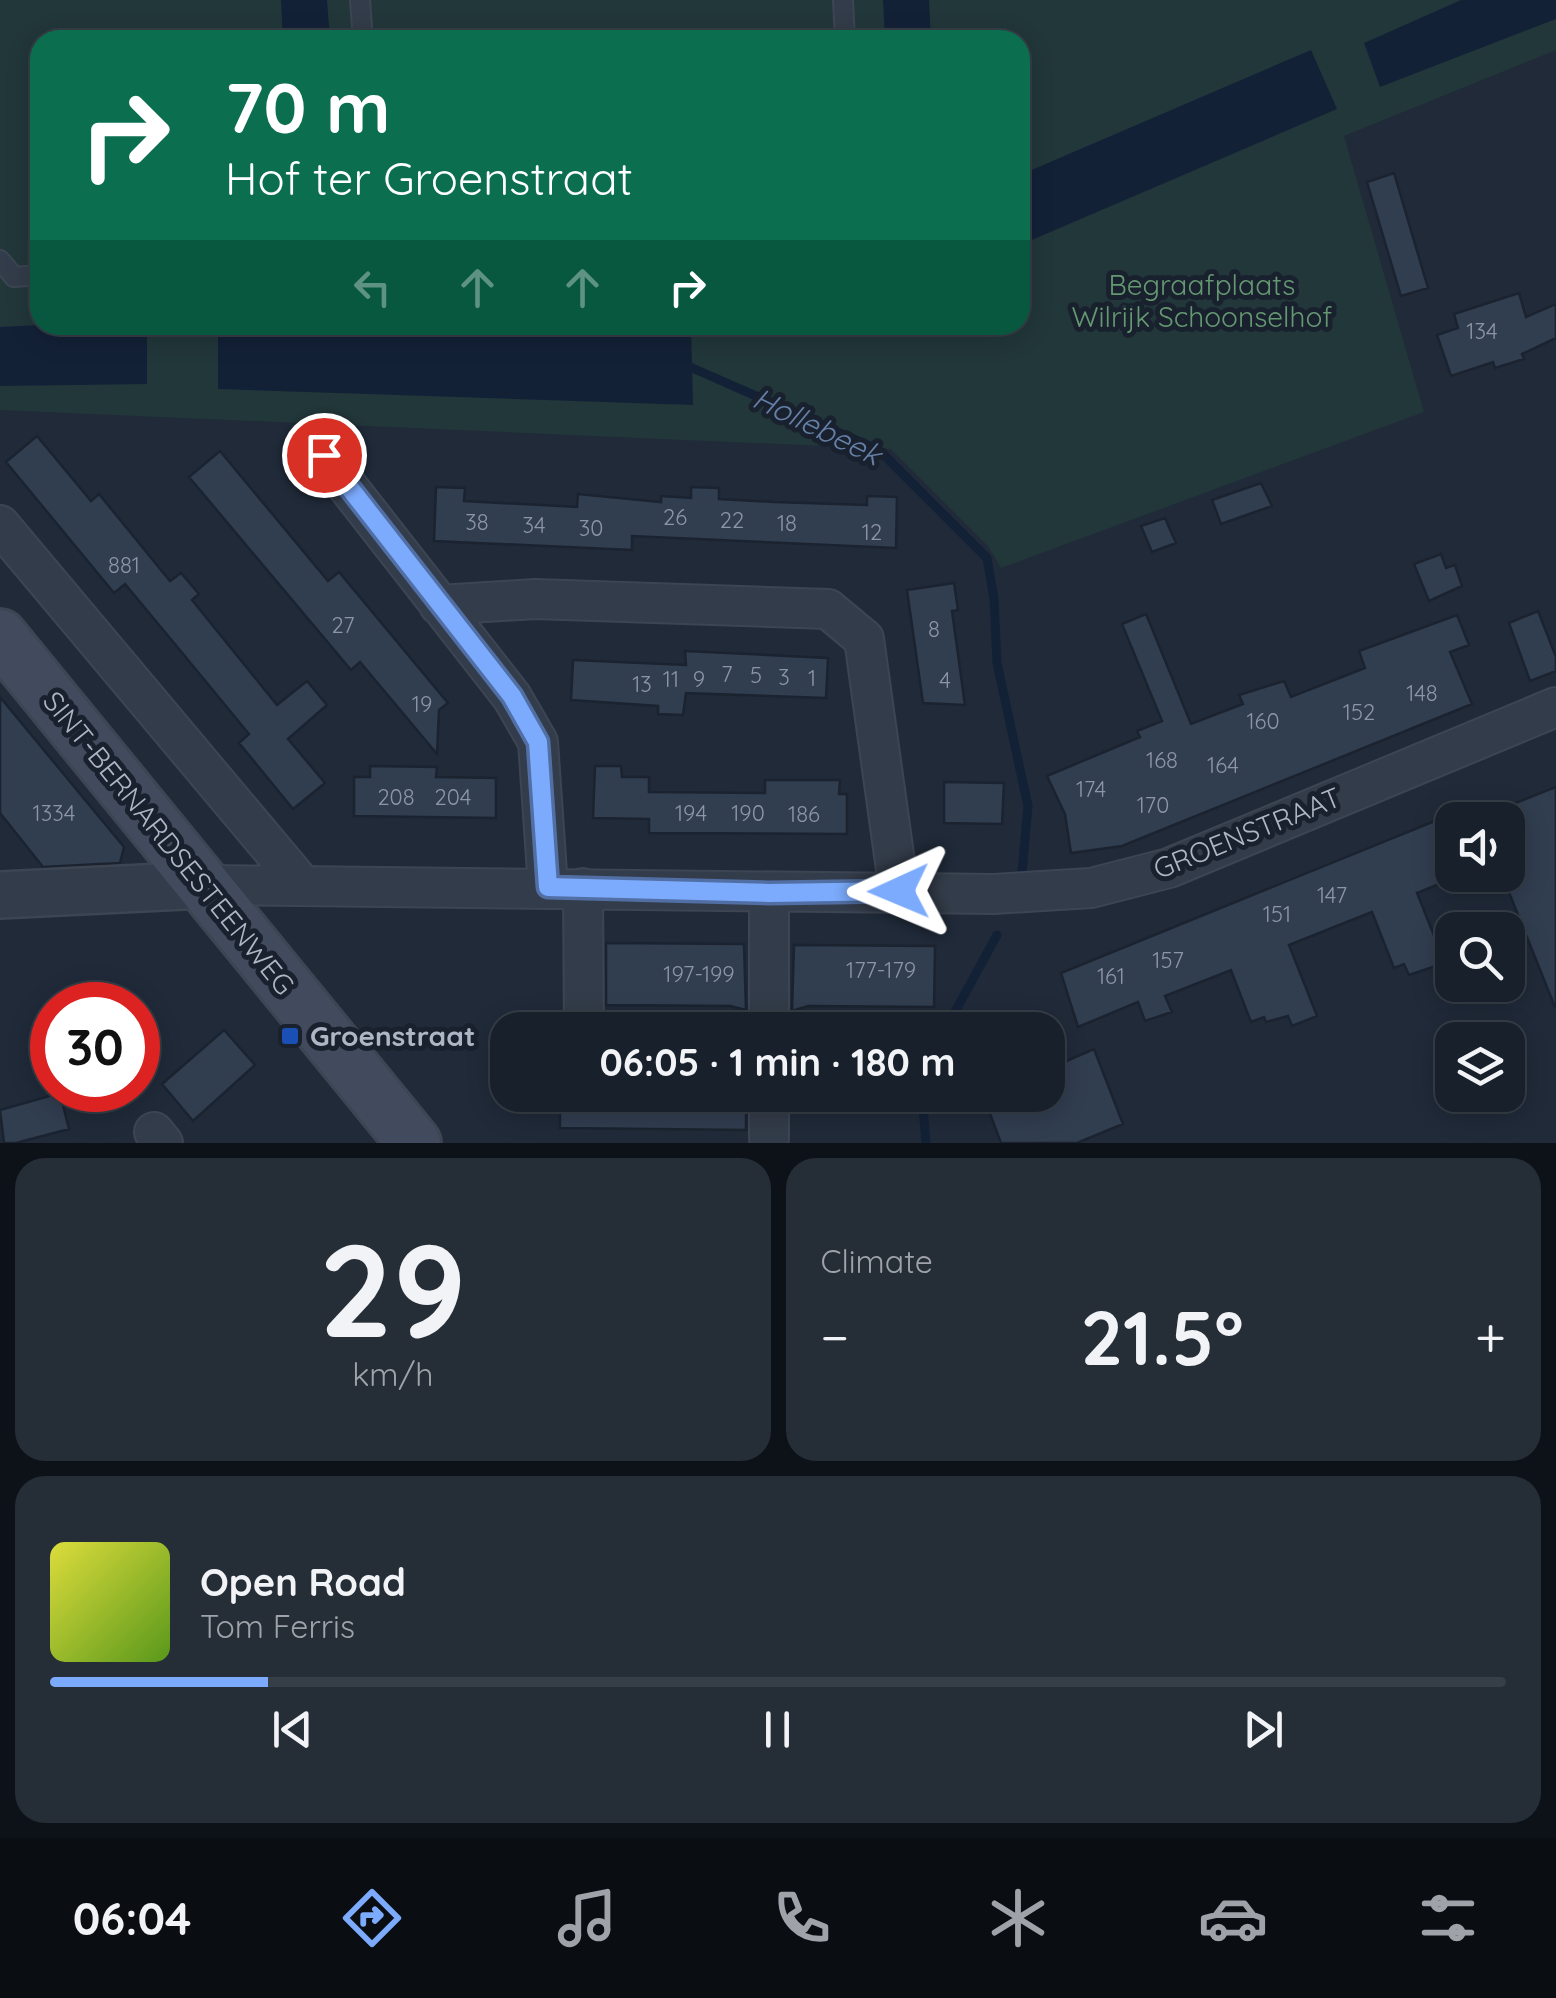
<!DOCTYPE html>
<meta charset="utf-8">
<style>
body{margin:0;font-family:Quicksand,sans-serif;background:#252d37;color:#f1f3f6;height:100vh;display:flex;flex-direction:column;font-size:38px;white-space:nowrap}
*{box-sizing:border-box;margin:0}
p{font-size:32px;color:#9fa3a9}
.icon{flex:none;width:55px;height:55px;fill:none;stroke:currentColor;stroke-width:2;stroke-linecap:round;stroke-linejoin:round}
.map{position:relative;height:1143px;overflow:hidden}
.drawer{display:flex;flex-direction:column;gap:15px;padding:15px;background:#0d1218;flex:1}
.drawer>*{flex:none}
.hud{position:absolute;left:30px;top:30px;width:1000px;height:305px;border-radius:30px;box-shadow:0 5px 25px #0003,0 0 0 2px #363e47;background:#0b6e4f;color:#fff;overflow:hidden}
.controls{position:absolute;left:1435px;top:802px;display:grid;gap:20px}
.controls a{display:grid;place-items:center;width:90px;height:90px;border-radius:20px;background:#18202b;box-shadow:0 5px 25px #0003,0 0 0 2px #363e47;font-size:50px}
.speed{position:absolute;left:30px;top:982px;display:flex;gap:20px;font-size:50px;font-weight:700;text-align:center}
.speed>*{display:grid;place-content:center;width:130px;height:130px;border-radius:50%;background:#18202b;box-shadow:0 5px 25px #0003,0 0 0 2px #363e47;line-height:1}
.speed .limit{border:15px solid #d22;background:#fff;color:#111}
.pin{position:absolute;display:grid;place-items:center;width:85px;height:85px;color:#fff;margin:-42px;border:5px solid #fff;border-radius:50%;box-shadow:0 2px 10px #0007}
.me{position:absolute;width:110px;margin:-55px;rotate:269deg;stroke-linejoin:round;filter:drop-shadow(0 0 8px #0008)}
.turn{display:flex;align-items:center;gap:35px;height:210px;padding:0 30px;font-size:45px}
.turn .icon{width:130px;height:130px;stroke-width:2.5}
.turn b{display:block;font-size:70px;line-height:85px}
.lanes{display:flex;align-items:center;height:95px;padding:0 30px;background:#0003;justify-content:center;gap:50px;direction:ltr}
.lanes .off{opacity:.35}
.big{font-size:75px;font-weight:800;line-height:1.1}
.drawer .widget{flex:1;display:flex;flex-direction:column;justify-content:center;gap:15px;min-width:0;padding:0 35px;border-radius:30px;background:#252d37}
.drawer .dial{align-items:center;gap:0}
.dial b{font-size:130px;line-height:1}
.song{display:flex;align-items:center;gap:30px}
.cover{width:120px;height:120px;border-radius:15px;background:linear-gradient(135deg,hsl(60 70% 55%),hsl(90 70% 35%))}
.played{height:10px;border-radius:5px;background:linear-gradient(90deg,#7cabfd 15%,#363e47 15%)}
.keys{display:flex;justify-content:space-around;direction:ltr}
.heat{display:flex;justify-content:space-between;align-items:center;font-size:55px;direction:ltr}
.drawer .tiles{flex:1;display:grid;gap:15px;grid-template-columns:1fr 1fr}
.widget:last-child{grid-column:span 2}
.trip{position:absolute;left:490px;top:1012px;width:575px;height:100px;border-radius:30px;background:#18202b;box-shadow:0 5px 25px #0003,0 0 0 2px #363e47;font-weight:800;line-height:100px;text-align:center}
.tabs{display:flex;height:160px;justify-content:space-around;align-items:center;background:#0a0d11;color:#9fa3a9}
.tabs .icon{width:70px;height:70px}
.tabs .selected{color:#7cabfd}
.tabs b{font-size:45px;color:#f1f3f6}
.map>svg:first-child{display:block}
</style>
<div class="map">
<svg width="1556" height="1143" viewBox="0 0 1556 1143">
<rect width="100%" height="100%" fill="#202a39"/>
<path fill="#22373a" fill-rule="evenodd" d="M 0,0 L 1556,0 L 1556,50 L 1344,136 L 1424,412 L 1001,568 L 988,546 L 891,449 L 0,410 ZM 40,40 L 1020,40 L 1020,325 L 40,325 Z"/>
<path fill="#132137" d="M 281,0 L 327,0 L 330,40 L 283,40 Z
M 883,0 L 929,0 L 931,40 L 885,40 Z
M 1461,0 L 1556,0 L 1556,19 L 1380,87 L 1364,43 Z
M 1311,50 L 1337,109 L 1020,245 L 1020,175 Z
M 40,325 L 147,325 L 147,384 L 0,386 L 0,327 Z
M 691,325 L 693,405 L 218,389 L 218,326 Z"/>
<g fill="none" stroke-linecap="round" stroke-linejoin="round">
<path stroke="#132137" stroke-width="9" d="M 681,363 L 879,450 L 987,558 L 994,599 L 997,663 L 1028,806 L 1022,872
M 945,1030 L 997,935
M 922,1095 L 926,1143"/>
</g>
<path fill="#313e50" stroke="#1b2330" stroke-width="2.5" d="M 1394,173 L 1428,288 L 1401,296 L 1367,182 Z
M 1519,293 L 1526,317 L 1556,304 L 1556,338 L 1522,354 L 1524,359 L 1495,368 L 1493,362 L 1451,376 L 1437,335 L 1458,328 L 1454,314 Z
M 37,436 L 91,501 L 99,494 L 170,581 L 181,573 L 199,594 L 192,600 L 277,705 L 307,681 L 327,705 L 288,739 L 325,783 L 293,809 L 239,743 L 249,734 L 179,649 L 125,584 L 114,593 L 6,462 Z
M 220,451 L 328,581 L 339,572 L 448,703 L 439,710 L 437,754 L 360,662 L 351,670 L 189,477 Z
M 1261,483 L 1272,506 L 1221,524 L 1212,500 Z
M 436,487 L 465,488 L 464,501 L 577,507 L 578,494 L 661,502 L 661,496 L 691,498 L 691,487 L 719,488 L 719,499 L 774,502 L 867,505 L 867,496 L 897,497 L 896,548 L 632,536 L 632,550 L 434,541 Z
M 1165,518 L 1176,543 L 1152,552 L 1141,526 Z
M 1441,554 L 1446,568 L 1455,565 L 1462,586 L 1429,601 L 1414,564 Z
M 954,583 L 958,610 L 952,611 L 965,705 L 923,703 L 907,590 Z
M 1538,611 L 1556,657 L 1556,671 L 1530,681 L 1509,623 Z
M 1146,614 L 1191,724 L 1243,704 L 1239,695 L 1284,681 L 1291,697 L 1365,668 L 1359,651 L 1457,615 L 1469,645 L 1450,652 L 1472,704 L 1122,846 L 1071,853 L 1065,814 L 1047,776 L 1140,737 L 1137,731 L 1162,721 L 1122,624 Z
M 685,651 L 828,658 L 826,698 L 686,693 L 683,715 L 658,714 L 658,706 L 571,700 L 573,660 L 686,665 Z
M 0,697 L 124,847 L 120,863 L 43,867 L 0,813 Z
M 370,766 L 437,767 L 436,777 L 496,778 L 496,818 L 354,816 L 354,777 L 370,777 Z
M 595,766 L 621,766 L 622,777 L 649,777 L 649,792 L 765,793 L 765,780 L 840,780 L 839,794 L 847,794 L 847,834 L 649,833 L 649,819 L 593,818 Z
M 944,782 L 1004,783 L 1002,824 L 944,823 Z
M 1556,787 L 1556,1007 L 1555,1007 L 1502,875 L 1508,875 L 1508,806 Z
M 1452,814 L 1452,879 L 1417,893 L 1445,963 L 1409,975 L 1404,964 L 1394,968 L 1372,912 L 1289,945 L 1317,1016 L 1292,1026 L 1288,1016 L 1266,1022 L 1264,1017 L 1251,1022 L 1231,970 L 1165,996 L 1172,1012 L 1145,1021 L 1138,1002 L 1078,1027 L 1061,973 Z
M 606,943 L 744,944 L 746,1010 L 730,1006 L 606,1005 Z
M 794,945 L 935,946 L 934,1007 L 808,1006 L 792,1011 Z
M 224,1030 L 255,1065 L 193,1121 L 162,1084 Z
M 1094,1049 L 1123,1124 L 1077,1143 L 1001,1143 L 983,1095 L 1048,1095 L 1048,1069 Z
M 60,1093 L 69,1129 L 16,1143 L 4,1143 L 0,1110 Z
M 560,1095 L 701,1095 L 701,1107 L 746,1109 L 746,1130 L 560,1128 Z"/>
<g fill="none" stroke-linecap="round" stroke-linejoin="round">
<g stroke="#3d4553" stroke-width="22">
<path id="service" d="M 360,0 L 363,40
M 843,0 L 845,40
M 0,260 L 14,277 L 40,275"/>
</g>
<g stroke="#3d4553" stroke-width="42">
<path id="minor" d="M 323,455 L 512,697 L 538,742 L 548,887
M 0,525 L 302,885
M 439,605 L 535,599 L 828,609 L 864,639 L 899,891
M 204,885 L 994,894 L 1091,888 L 1169,868 L 1556,707
M 583,888 L 584,1030
M 769,1030 L 769,893
M 154,1132 L 163,1143
M 769,1138 L 769,1095"/>
</g>
<g stroke="#3d4553" stroke-width="50">
<path id="tertiary" d="M 0,895 L 204,885"/>
</g>
<g stroke="#3d4553" stroke-width="58">
<path id="secondary" d="M 0,636 L 414,1143"/>
</g>
<use href="#service" stroke="#333c4a" stroke-width="18"/>
<use href="#minor" stroke="#333c4a" stroke-width="38"/>
<use href="#tertiary" stroke="#333c4a" stroke-width="45"/>
<use href="#secondary" stroke="#414b5d" stroke-width="52"/>
</g>
<g fill="none" stroke-linecap="round" stroke-linejoin="round">
<g stroke="#516fa4" stroke-width="25">
<path id="route" d="M 324,455 L 512,696 L 538,742 L 548,887 L 769,893 L 899,891"/>
</g>
<use href="#route" stroke="#7cabfd" stroke-width="18"/>
</g>
<rect fill="#1a4fb4" stroke="#19212e" stroke-width="4" x="280" y="1026" width="20" height="20" rx="5"/>
<g text-anchor="middle" stroke-width="10" stroke-linejoin="round" paint-order="stroke">
<g font-size="22" fill="#8d96a6">
<text x="1482" y="339">134</text>
<text x="675" y="525">26</text>
<text x="732" y="528">22</text>
<text x="477" y="530">38</text>
<text x="787" y="531">18</text>
<text x="534" y="533">34</text>
<text x="591" y="536">30</text>
<text x="872" y="540">12</text>
<text x="124" y="573">881</text>
<text x="343" y="633">27</text>
<text x="934" y="637">8</text>
<text x="727" y="682">7</text>
<text x="756" y="683">5</text>
<text x="784" y="685">3</text>
<text x="812" y="686">1</text>
<text x="671" y="687">11</text>
<text x="699" y="687">9</text>
<text x="945" y="688">4</text>
<text x="642" y="692">13</text>
<text x="1422" y="701">148</text>
<text x="422" y="712">19</text>
<text x="1359" y="720">152</text>
<text x="1263" y="729">160</text>
<text x="1162" y="768">168</text>
<text x="1223" y="773">164</text>
<text x="1091" y="797">174</text>
<text x="396" y="805">208</text>
<text x="453" y="805">204</text>
<text x="1153" y="813">170</text>
<text x="54" y="821">1334</text>
<text x="691" y="821">194</text>
<text x="748" y="821">190</text>
<text x="804" y="822">186</text>
<text x="1332" y="903">147</text>
<text x="1277" y="922">151</text>
<text x="1168" y="968">157</text>
<text x="881" y="978">177-179</text>
<text x="699" y="982">197-199</text>
<text x="1111" y="984">161</text>
</g>
<g font-size="28" fill="#649871" stroke="#19212e">
<text x="1202" y="295">Begraafplaats<tspan x="1202" dy="32">Wilrijk Schoonselhof</tspan></text>
</g>
<g font-size="28" fill="#aeb6c6" stroke="#19212e">
<text transform="translate(1247 833) rotate(-22)" y="10">GROENSTRAAT</text>
<text transform="translate(169 843) rotate(51)" y="10">SINT-BERNARDSESTEENWEG</text>
</g>
<g font-size="28" font-weight="bold" fill="#aeb6c6" stroke="#19212e" text-anchor="start">
<text x="310" y="1046">Groenstraat</text>
</g>
<g font-size="30" font-style="italic" fill="#657fa7" stroke="#19212e">
<text transform="translate(817 427) rotate(26)" y="10">Hollebeek</text>
</g>
</g>
</svg>
<div class="controls">
<a><svg class="icon" aria-label="sound" viewBox="0 0 24 24"><path d="M4 9h4l5-4v14l-5-4H4zM17 9q2 3 0 6"/></svg></a>
<a><svg class="icon" aria-label="search" viewBox="0 0 24 24"><circle cx="10" cy="10" r="6"/><path d="M15 15l6 6"/></svg></a>
<a><svg class="icon" aria-label="layers" viewBox="0 0 24 24"><path d="M12 4l9 5-9 5-9-5zM3 14l9 5 9-5"/></svg></a>
</div>
<div class="speed"><div class="limit">30</div></div>
<div class="pin" style="left:324px;top:455px;background:#d93025"><svg class="icon" aria-label="arrive" viewBox="0 0 24 24"><path d="M6 21V4h12l-3 4 3 4H6"/></svg></div>
<svg class="me" style="left:899px;top:891px" viewBox="-20 -20 40 40"><path d="M0-17L14 15 0 8-14 15z" fill="#7cabfd" stroke="#fff" stroke-width="4"/></svg>
<div class="trip">06:05 · 1 min · 180 m</div>
<div class="hud">
<div class="turn"><svg class="icon" aria-label="right" viewBox="0 0 24 24"><path d="M7 20v-9h11M14 6l5 5-5 5"/></svg><div><b>70 m</b>Hof ter Groenstraat</div></div>
<div class="lanes"><svg class="icon off" aria-label="left" viewBox="0 0 24 24"><path d="M17 20v-9H6M10 6l-5 5 5 5"/></svg><svg class="icon off" aria-label="ahead" viewBox="0 0 24 24"><path d="M12 20V5M6 11l6-6 6 6"/></svg><svg class="icon off" aria-label="ahead" viewBox="0 0 24 24"><path d="M12 20V5M6 11l6-6 6 6"/></svg><svg class="icon" aria-label="right" viewBox="0 0 24 24"><path d="M7 20v-9h11M14 6l5 5-5 5"/></svg></div>
</div>
</div>
<section class="drawer">
<div class="tiles">
<div class="widget dial"><b>29</b><p>km/h</p></div>
<div class="widget"><p>Climate</p>
<div class="heat"><a>−</a><b class="big">21.5°</b><a>+</a></div>
</div>
<div class="widget">
<div class="song"><i class="cover"></i><div><b>Open Road</b><p>Tom Ferris</p></div></div>
<div class="played"></div>
<div class="keys"><svg class="icon" aria-label="previous" viewBox="0 0 24 24"><path d="M18 5L8 12l10 7zM5 5v14"/></svg><svg class="icon" aria-label="pause" viewBox="0 0 24 24"><path d="M8 5v14M16 5v14"/></svg><svg class="icon" aria-label="next" viewBox="0 0 24 24"><path d="M6 5l10 7-10 7zM19 5v14"/></svg></div>
</div>
</div>
</section>
<nav class="tabs">
<b>06:04</b>
<svg class="icon selected" aria-label="directions" viewBox="0 0 24 24"><path d="M12 3l9 9-9 9-9-9zM9 14v-3h6M13 9l2 2-2 2"/></svg>
<svg class="icon" aria-label="music" viewBox="0 0 24 24"><path d="M9 18V5l10-2v13"/><circle cx="6" cy="18" r="3"/><circle cx="16" cy="16" r="3"/></svg>
<svg class="icon" aria-label="phone" viewBox="0 0 24 24"><path d="M5 4h4l2 5-3 2q2 4 5 5l2-3 5 2v4C11 20 4 13 5 4z"/></svg>
<svg class="icon" aria-label="climate" viewBox="0 0 24 24"><path d="M12 3v18M4 7l16 10M4 17L20 7"/></svg>
<svg class="icon" aria-label="car" viewBox="0 0 24 24"><path d="M5 17H2v-5l4-1 3-4h7l3 4 3 1v5h-3M9 17h6M6 11h13"/><circle cx="7" cy="17" r="2"/><circle cx="17" cy="17" r="2"/></svg>
<svg class="icon" aria-label="filters" viewBox="0 0 24 24"><path d="M4 7h16M4 17h16"/><circle cx="9" cy="7" r="2"/><circle cx="15" cy="17" r="2"/></svg>
</nav>
